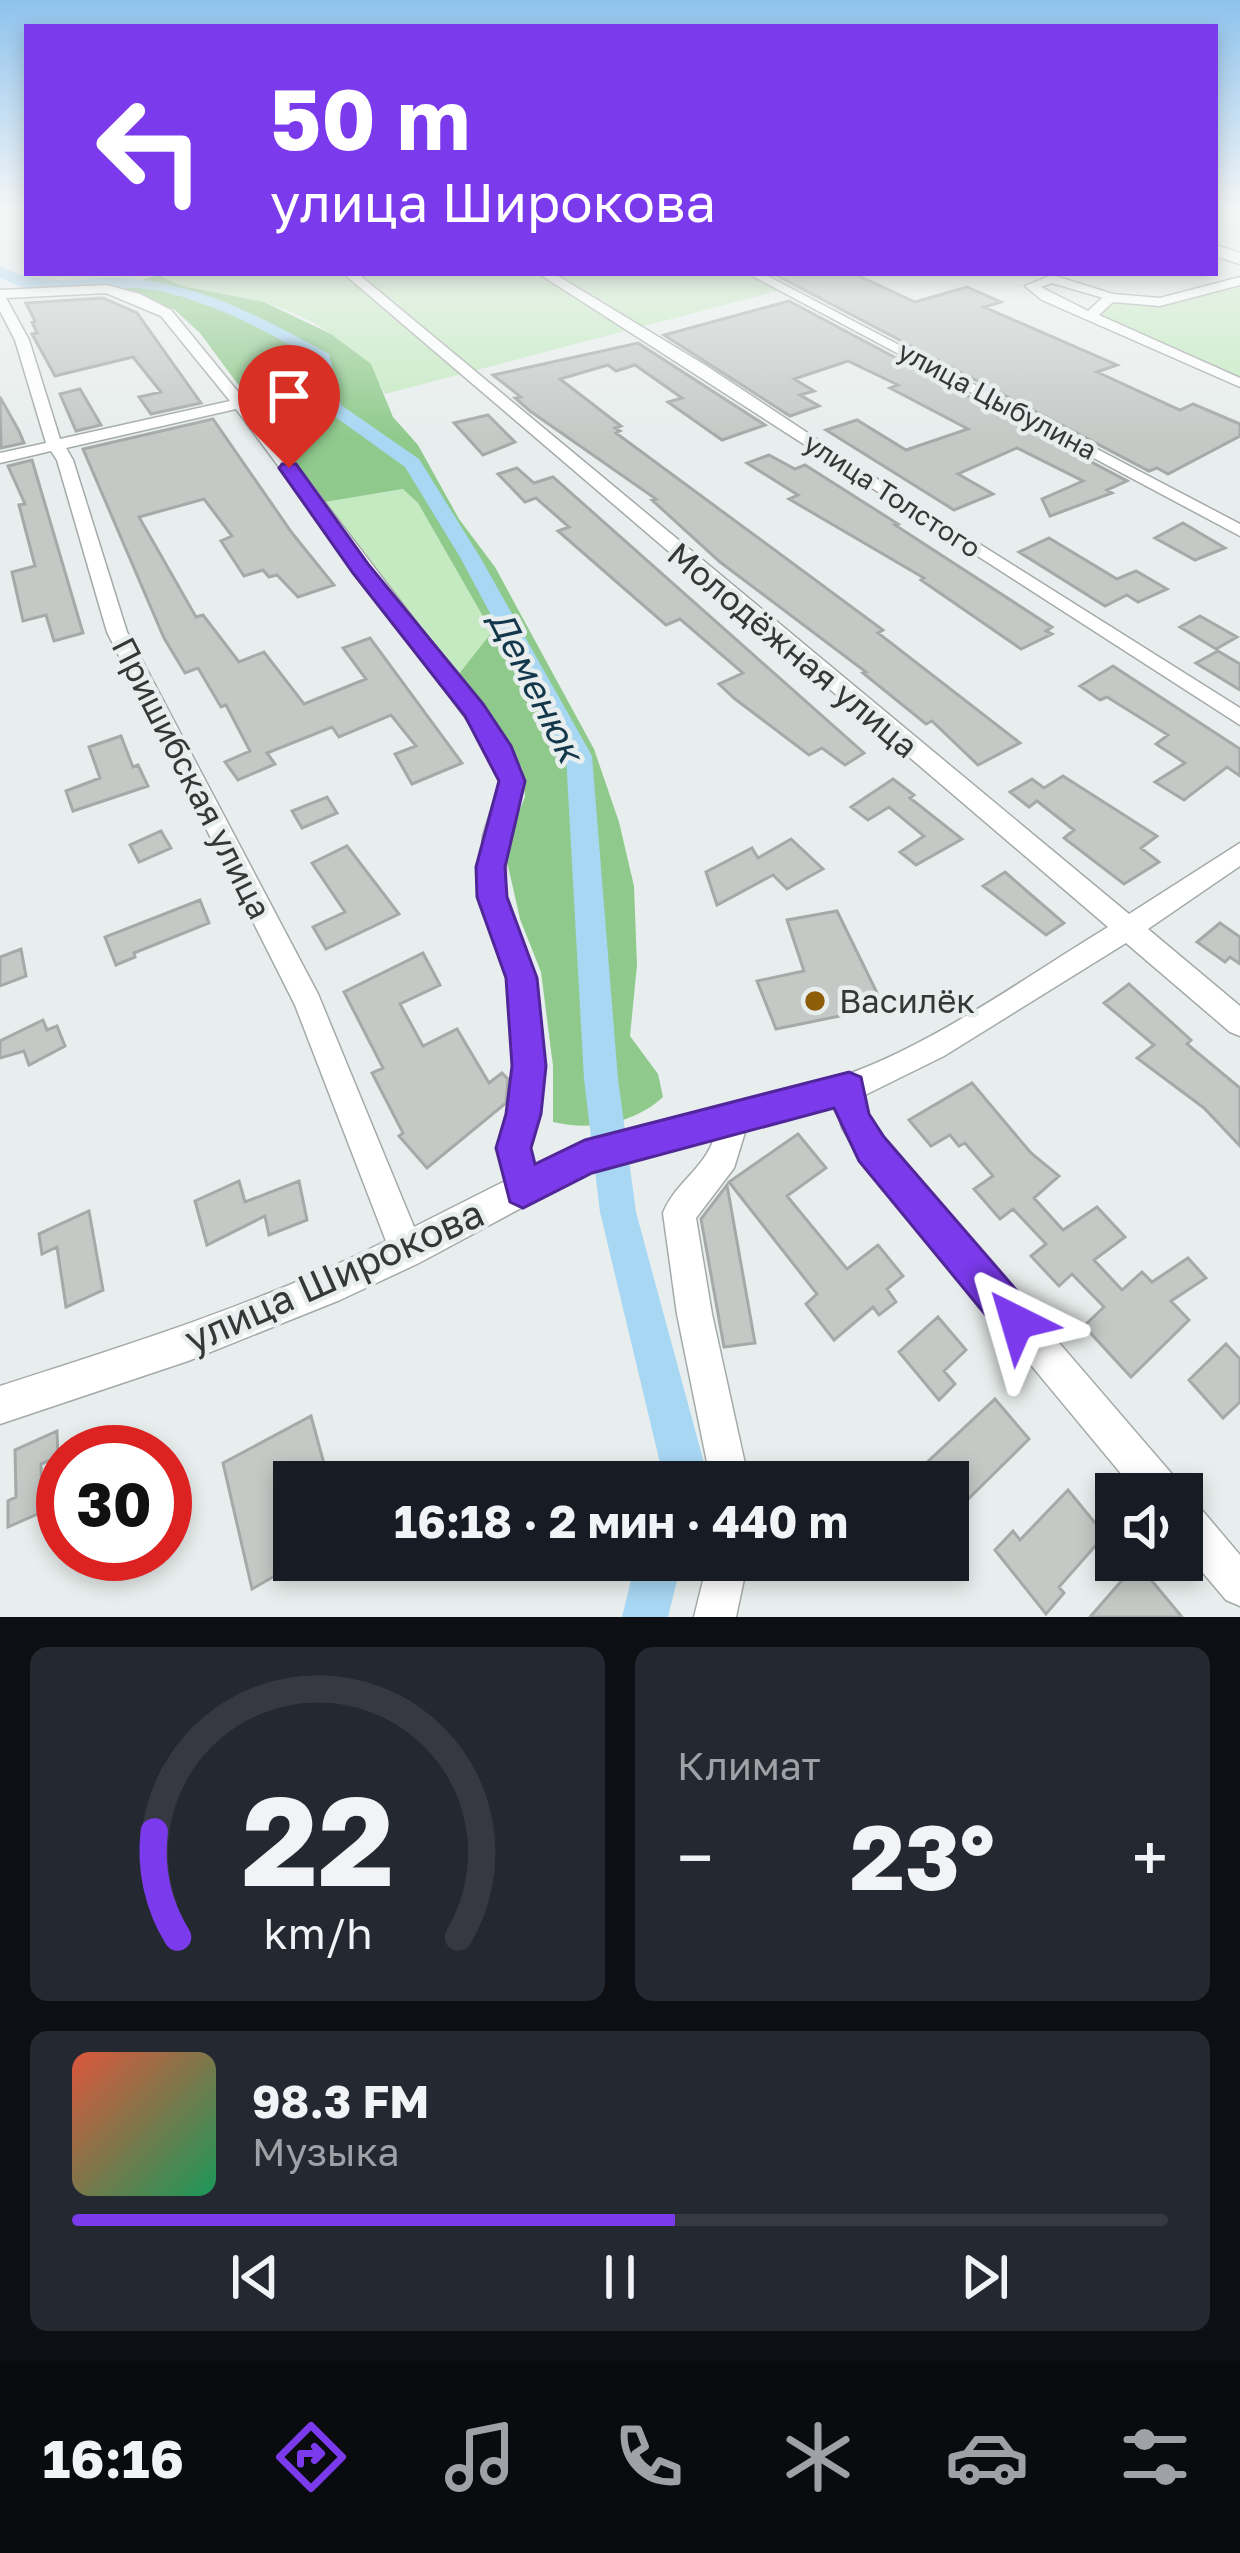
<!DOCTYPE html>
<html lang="ru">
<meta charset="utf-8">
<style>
body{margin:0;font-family:"Golos Text",sans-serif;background:#242831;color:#f1f3f6;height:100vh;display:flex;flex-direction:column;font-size:45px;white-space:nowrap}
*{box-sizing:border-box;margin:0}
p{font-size:39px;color:#9ea1a6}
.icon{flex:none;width:66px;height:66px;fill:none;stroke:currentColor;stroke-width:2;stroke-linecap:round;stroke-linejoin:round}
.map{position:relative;height:1617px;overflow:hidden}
.side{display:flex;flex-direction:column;gap:30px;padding:30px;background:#0d0f14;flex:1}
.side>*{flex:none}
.banner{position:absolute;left:24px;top:24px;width:1194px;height:252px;border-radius:0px;box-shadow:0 6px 18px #0003;background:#7c3aed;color:#fff;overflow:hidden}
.controls{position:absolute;left:1095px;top:1473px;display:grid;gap:24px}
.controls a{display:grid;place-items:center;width:108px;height:108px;border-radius:0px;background:#171b24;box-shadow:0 6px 18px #0003;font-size:60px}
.speed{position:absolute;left:36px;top:1425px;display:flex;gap:24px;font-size:60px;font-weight:700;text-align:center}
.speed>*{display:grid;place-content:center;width:156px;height:156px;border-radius:50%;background:#171b24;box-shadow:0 6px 18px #0003;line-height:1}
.speed .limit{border:18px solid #d22;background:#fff;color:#111}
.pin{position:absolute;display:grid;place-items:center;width:102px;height:102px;color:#fff;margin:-123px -51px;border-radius:50% 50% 50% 0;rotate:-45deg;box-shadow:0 0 12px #0007}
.pin .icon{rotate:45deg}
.me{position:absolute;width:132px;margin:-66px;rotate:320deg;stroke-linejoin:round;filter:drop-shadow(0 0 9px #0008)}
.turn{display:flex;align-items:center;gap:42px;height:252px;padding:0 48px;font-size:54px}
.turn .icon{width:156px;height:156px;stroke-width:2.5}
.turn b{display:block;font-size:84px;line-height:102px}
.big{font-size:90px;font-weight:700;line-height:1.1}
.side .widget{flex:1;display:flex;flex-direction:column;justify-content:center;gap:18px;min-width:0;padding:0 42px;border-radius:18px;background:#242831}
.side .dial{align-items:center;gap:0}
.dial svg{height:312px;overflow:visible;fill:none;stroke:#363941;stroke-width:7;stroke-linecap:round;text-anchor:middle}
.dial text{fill:#f1f3f6;stroke:none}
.song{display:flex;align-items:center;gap:36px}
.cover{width:144px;height:144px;border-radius:18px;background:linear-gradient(135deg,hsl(10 70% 55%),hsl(150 70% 35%))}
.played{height:12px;border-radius:6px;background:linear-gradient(90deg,#7c3aed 55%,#363941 55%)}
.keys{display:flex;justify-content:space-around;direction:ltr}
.heat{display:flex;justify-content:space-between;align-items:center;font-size:66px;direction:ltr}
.side .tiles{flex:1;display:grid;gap:30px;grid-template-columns:1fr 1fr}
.widget:last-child{grid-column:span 2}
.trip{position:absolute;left:273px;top:1461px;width:696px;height:120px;border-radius:0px;background:#171b24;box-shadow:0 6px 18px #0003;font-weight:700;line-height:120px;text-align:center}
.tabs{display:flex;height:192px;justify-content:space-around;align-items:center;background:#090b0e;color:#9ea1a6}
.tabs .icon{width:84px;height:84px}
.tabs .selected{color:#7c3aed}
.tabs b{font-size:54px;color:#f1f3f6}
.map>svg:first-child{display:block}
</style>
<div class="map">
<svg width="1240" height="1617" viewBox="0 0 1240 1617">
<rect width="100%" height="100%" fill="#e8eeed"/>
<path fill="#c5eac2" d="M 161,273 L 754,273 L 785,289 L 385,394 C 362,347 308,313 258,301 C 230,294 175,293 161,273 Z
M 1240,281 L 1240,383 L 1090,316 L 1110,298 L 1160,302 Z
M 404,489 L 418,503 L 493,632 L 458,675 L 325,502 Z"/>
<path fill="#8fca8c" d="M 159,275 L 181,286 L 264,302 L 331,334 L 371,364 L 393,417 L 418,445 L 459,519 L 495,567 L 594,749 L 619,822 L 634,886 L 637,965 L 630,1036 L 658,1074 L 663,1097 C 634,1124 590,1131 553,1122 L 553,1066 L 541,972 L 520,919 L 504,848 L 525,797 L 522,768 L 458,675 L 492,632 L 418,503 L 403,489 L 325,502 L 200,333 L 175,310 L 115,287 Z"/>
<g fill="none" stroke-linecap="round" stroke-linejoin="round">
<path fill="#a8d7f4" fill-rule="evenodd" d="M 0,267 C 59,291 80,273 137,279 C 206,287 269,321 329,354 L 341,405 L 419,459 L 480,557 L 592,756 L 618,1079 L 636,1212 L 704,1463 L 699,1482 L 655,1482 L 660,1463 L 600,1212 L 584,1079 L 566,756 L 460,557 L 405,467 L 327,411 L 315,359 C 265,331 212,301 154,290 C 105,281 45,305 0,277 Z
M 636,1560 L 682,1560 L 668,1617 L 622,1617 Z"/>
</g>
<path fill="#c4c9c6" stroke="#a5aaa8" stroke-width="3" d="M 772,273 L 852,273 L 915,302 L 967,287 L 1001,302 L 984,307 L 1117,365 L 1097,372 L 1180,410 L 1193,404 L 1240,424 L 1240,436 L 1168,474 L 1157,468 L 1149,471 Z
M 103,298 L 137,313 L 201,403 L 151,414 L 139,397 L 161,392 L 133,357 L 55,376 L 32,334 L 37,333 L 32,322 L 35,321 L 26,303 Z
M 789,301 L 1127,481 L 1107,490 L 1112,493 L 1050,516 L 1042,499 L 1083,481 L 1017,448 L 958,474 L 993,494 L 954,510 L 826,430 L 857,420 L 906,450 L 968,429 L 890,388 L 898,385 L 848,361 L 794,379 L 814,391 L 800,395 L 819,406 L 790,416 L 664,335 Z
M 638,343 L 765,425 L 722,440 L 668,402 L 682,398 L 635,365 L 616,371 L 608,365 L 560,379 L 621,426 L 615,428 L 620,431 L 616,433 L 883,630 L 878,633 L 1020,743 L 978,765 L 932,721 L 926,724 L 863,673 L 866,672 L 720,562 L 652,500 L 656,499 L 530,411 L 515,398 L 521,397 L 493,375 Z
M 80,389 L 101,425 L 76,431 L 60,394 Z
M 0,397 L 19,431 L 24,443 L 1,448 Z
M 488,415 L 515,442 L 483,455 L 454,423 Z
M 213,419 L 292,533 L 334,585 L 298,597 L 277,575 L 269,577 L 263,570 L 244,576 L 221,541 L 232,536 L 204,499 L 139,517 L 196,617 L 203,615 L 239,662 L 264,652 L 304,704 L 366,679 L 343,648 L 370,638 L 462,763 L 412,784 L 395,754 L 416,746 L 391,715 L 339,737 L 332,727 L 267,753 L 275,764 L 238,780 L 225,762 L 250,751 L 226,705 L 221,707 L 198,668 L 185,673 L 164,638 L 83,449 Z
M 769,455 L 795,469 L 805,465 L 898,524 L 895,525 L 1052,627 L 1046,631 L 1052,634 L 1021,649 L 921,580 L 924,578 L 789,499 L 798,495 L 747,463 Z
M 32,460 L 83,633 L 54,641 L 46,615 L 23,621 L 12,572 L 35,566 L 19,505 L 25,504 L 8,466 Z
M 517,468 L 534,483 L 553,477 L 864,753 L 845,765 L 822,748 L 809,755 L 735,699 L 719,684 L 743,673 L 680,619 L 666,625 L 558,531 L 569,527 L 536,498 L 525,502 L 498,474 Z
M 1183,523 L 1225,548 L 1195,560 L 1155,538 Z
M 1049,538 L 1117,579 L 1136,571 L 1167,589 L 1138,602 L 1127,595 L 1105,606 L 1019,552 Z
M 1200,616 L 1237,637 L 1216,649 L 1180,627 Z
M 1218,651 L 1240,664 L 1240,690 L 1196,663 Z
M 1113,666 L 1240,749 L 1240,776 L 1227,767 L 1184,800 L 1155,782 L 1185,763 L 1156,744 L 1168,735 L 1107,697 L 1100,700 L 1080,686 Z
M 121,736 L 133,767 L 138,765 L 148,786 L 73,811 L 66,791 L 100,778 L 89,747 Z
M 1063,776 L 1157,836 L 1141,848 L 1159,862 L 1124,884 L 1064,838 L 1074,830 L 1037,801 L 1029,807 L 1010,792 L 1032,779 L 1044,788 Z
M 893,779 L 914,795 L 910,798 L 962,839 L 916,865 L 900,852 L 924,836 L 889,807 L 868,820 L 851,807 Z
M 327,797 L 337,813 L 302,828 L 292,811 Z
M 161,831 L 171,848 L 139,862 L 130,845 Z
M 791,839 L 823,869 L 787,889 L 773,875 L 717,905 L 706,872 L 752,848 L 758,858 Z
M 347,846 L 399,914 L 326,949 L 313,927 L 345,912 L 312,863 Z
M 1005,872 L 1029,893 L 1064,923 L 1046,935 L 983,886 Z
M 200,900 L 209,923 L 134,953 L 135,957 L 116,965 L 105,937 Z
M 837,911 L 879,997 L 840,1005 L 845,1015 L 776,1029 L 757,981 L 804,971 L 787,920 Z
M 1220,923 L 1240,937 L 1240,964 L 1230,957 L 1225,962 L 1197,942 Z
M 21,949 L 26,976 L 0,986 L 0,957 Z
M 423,953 L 440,985 L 400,1004 L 423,1046 L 457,1029 L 489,1083 L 502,1073 L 508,1079 L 506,1103 L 427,1168 L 399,1136 L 403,1133 L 372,1073 L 383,1068 L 344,992 Z
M 1129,984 L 1191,1040 L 1187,1044 L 1240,1088 L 1240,1146 L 1204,1108 L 1137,1058 L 1154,1045 L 1104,1003 Z
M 43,1020 L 47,1030 L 57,1026 L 65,1046 L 29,1065 L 24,1051 L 0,1058 L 0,1041 Z
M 972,1083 L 1031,1153 L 1059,1176 L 1034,1198 L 1063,1230 L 1097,1207 L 1125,1237 L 1094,1260 L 1122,1290 L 1142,1272 L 1152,1282 L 1188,1258 L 1206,1278 L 1171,1301 L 1189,1320 L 1131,1377 L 1084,1326 L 1104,1307 L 1072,1274 L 1059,1286 L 1031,1256 L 1046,1244 L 1013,1209 L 1000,1219 L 974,1189 L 993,1176 L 965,1143 L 959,1146 L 950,1135 L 931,1146 L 909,1120 Z
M 798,1134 L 826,1168 L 787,1196 L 847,1269 L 878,1245 L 903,1276 L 887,1289 L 896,1302 L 879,1315 L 873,1307 L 834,1340 L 806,1304 L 817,1294 L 729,1182 Z
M 239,1181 L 245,1202 L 299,1181 L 307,1220 L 269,1235 L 265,1216 L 207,1245 L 195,1201 Z
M 727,1185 L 755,1343 L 724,1347 L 701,1219 Z
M 89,1211 L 103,1290 L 66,1307 L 57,1247 L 42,1254 L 39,1234 Z
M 938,1317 L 966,1350 L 944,1371 L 955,1384 L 939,1400 L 899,1352 Z
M 1226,1344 L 1240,1359 L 1240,1402 L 1223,1418 L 1189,1380 Z
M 995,1399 L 1029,1439 L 948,1519 L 948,1482 L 932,1482 L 921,1468 Z
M 311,1416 L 329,1482 L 294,1482 L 294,1565 L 252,1589 L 223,1463 Z
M 57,1431 L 58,1457 L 41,1464 L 42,1512 L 8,1527 L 8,1501 L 16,1497 L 15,1450 Z
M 1068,1490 L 1105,1535 L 1059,1587 L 1064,1593 L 1046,1614 L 995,1550 L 1013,1531 L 1020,1540 Z
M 1137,1563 L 1182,1617 L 1090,1617 Z"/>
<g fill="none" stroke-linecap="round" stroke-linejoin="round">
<g stroke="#a4aaa9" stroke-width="3">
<path id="street" d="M 343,273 L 357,273 L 1129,914 L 1240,843 L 1240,866 L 1148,929 L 1240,1006 L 1240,1036 L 1230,1032 L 1126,943 L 944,1056 L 865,1095 L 868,1114 L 883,1138 L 1177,1480 L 1182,1494 L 1182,1495 L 1138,1494 L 861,1160 L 842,1128 L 836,1105 L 746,1129 L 734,1168 L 696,1218 L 712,1314 L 749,1482 L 711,1482 L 677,1314 L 663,1213 C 674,1184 705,1168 714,1138 L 590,1171 L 419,1263 L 340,1300 L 188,1361 L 0,1424 L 0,1386 C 131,1344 262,1303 386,1241 L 295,1005 L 107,632 L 57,460 L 51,451 L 0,463 L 0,453 L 46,443 L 15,340 L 0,311 L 0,290 L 107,285 L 140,294 L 171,310 L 271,432 L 506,740 L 524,781 L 507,836 L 505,897 L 535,978 L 544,1067 L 539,1114 L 529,1149 L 533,1167 C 630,1118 740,1110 842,1076 C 930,1047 1027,976 1108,927 ZM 106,293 L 161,316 L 230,401 L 60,439 L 29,340 L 6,298 ZM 236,409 L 488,748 L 500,781 L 483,836 L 479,897 L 507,978 L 514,1067 L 509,1114 L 497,1149 L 505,1181 L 414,1227 L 318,994 L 127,632 L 73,460 L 66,448 Z
M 538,273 L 553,273 L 705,365 L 900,494 L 1240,708 L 1240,725 Z
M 747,273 L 762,273 L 1240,524 L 1240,536 Z
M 1052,275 L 1113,294 L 1160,298 L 1240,277 L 1240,285 L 1160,306 L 1113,302 L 1099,315 L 1240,378 L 1240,387 L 1042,300 L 1025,286 ZM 1052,283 L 1100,297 L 1102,298 L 1088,311 L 1041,287 Z
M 1182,1497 L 1196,1503 L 1240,1555 L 1240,1606 L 1226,1600 L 1182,1548 Z
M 708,1560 L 748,1560 L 736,1617 L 694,1617 Z"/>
</g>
<g stroke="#a4aaa9" stroke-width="3">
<path id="secondary" d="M 1215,245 L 1240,253 L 1240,264 L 1215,256 Z"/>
</g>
<use href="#street" fill="#fff" fill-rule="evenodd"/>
<use href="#secondary" fill="#fff" fill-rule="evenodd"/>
</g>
<linearGradient id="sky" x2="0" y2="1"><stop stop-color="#8ec2ed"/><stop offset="0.48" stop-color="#f5f7f7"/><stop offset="1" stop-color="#f5f7f7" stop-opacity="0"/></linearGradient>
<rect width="1240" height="438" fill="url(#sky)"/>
<path fill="#7c3aed" stroke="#51269a" stroke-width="3" d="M 282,464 L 296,464 L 368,564 L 483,704 L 511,746 L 525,781 L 505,867 L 507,897 L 537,978 L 546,1066 L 541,1114 L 531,1148 L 535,1164 L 585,1140 L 849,1072 L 861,1077 L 869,1114 L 884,1137 L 1031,1307 L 1037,1322 L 1031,1336 L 1017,1342 L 1003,1336 L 859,1161 L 834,1108 L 592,1173 L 523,1208 L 510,1202 L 496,1148 L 506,1114 L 512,1066 L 506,978 L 477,897 L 476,867 L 499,781 L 465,716 L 353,573 L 279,468 Z"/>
<circle fill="#8d5e07" stroke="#e8eeed" stroke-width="4.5" cx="815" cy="1001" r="12"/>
<g text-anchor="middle" stroke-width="9" stroke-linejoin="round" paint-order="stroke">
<g font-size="27" fill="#363838" stroke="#e8eeed">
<text transform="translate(997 401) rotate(28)" y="9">улица Цыбулина</text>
<text transform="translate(892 496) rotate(33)" y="9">улица Толстого</text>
</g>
<g font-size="33" fill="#363838" stroke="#e8eeed">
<text transform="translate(793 650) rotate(40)" y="12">Молодёжная улица</text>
<text transform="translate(192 778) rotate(63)" y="12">Пришибская улица</text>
</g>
<g font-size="33" fill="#363838" stroke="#e8eeed" text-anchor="start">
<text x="839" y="1013">Василёк</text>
</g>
<g font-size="36" font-style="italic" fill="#13374b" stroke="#e8eeed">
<text transform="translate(536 686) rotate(63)" y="13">Деменюк</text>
</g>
<g font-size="39" fill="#363838" stroke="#e8eeed">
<text transform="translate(334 1276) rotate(-24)" y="14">улица Широкова</text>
</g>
</g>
</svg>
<div class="controls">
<a><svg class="icon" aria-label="sound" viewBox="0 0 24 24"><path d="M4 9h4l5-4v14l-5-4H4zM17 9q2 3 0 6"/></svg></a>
</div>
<div class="speed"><div class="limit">30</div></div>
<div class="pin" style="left:289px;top:468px;background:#d93025"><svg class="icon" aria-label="arrive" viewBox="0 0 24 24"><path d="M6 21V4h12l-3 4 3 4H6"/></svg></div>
<svg class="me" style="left:1017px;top:1322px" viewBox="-20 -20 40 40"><path d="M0-17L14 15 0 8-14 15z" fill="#7c3aed" stroke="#fff" stroke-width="4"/></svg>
<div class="trip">16:18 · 2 мин · 440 m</div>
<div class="banner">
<div class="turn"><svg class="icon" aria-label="left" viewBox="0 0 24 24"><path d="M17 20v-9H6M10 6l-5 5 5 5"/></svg><div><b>50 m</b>улица Широкова</div></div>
</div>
</div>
<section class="side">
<div class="tiles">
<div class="widget dial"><svg viewBox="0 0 100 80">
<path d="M14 69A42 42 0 1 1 86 69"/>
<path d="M14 69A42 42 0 0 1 8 42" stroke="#7c3aed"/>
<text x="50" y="56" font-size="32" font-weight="700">22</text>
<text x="50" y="72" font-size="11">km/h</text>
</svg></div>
<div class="widget"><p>Климат</p>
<div class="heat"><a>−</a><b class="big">23°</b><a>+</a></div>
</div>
<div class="widget">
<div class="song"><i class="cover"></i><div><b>98.3 FM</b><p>Музыка</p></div></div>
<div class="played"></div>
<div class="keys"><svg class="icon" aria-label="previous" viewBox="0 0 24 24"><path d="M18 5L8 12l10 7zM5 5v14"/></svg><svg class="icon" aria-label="pause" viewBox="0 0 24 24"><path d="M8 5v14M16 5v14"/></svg><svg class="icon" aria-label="next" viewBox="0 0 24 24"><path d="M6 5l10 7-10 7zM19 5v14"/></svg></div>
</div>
</div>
</section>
<nav class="tabs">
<b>16:16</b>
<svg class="icon selected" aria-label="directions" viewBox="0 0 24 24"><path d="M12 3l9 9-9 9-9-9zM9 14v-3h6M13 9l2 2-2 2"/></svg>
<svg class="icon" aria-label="music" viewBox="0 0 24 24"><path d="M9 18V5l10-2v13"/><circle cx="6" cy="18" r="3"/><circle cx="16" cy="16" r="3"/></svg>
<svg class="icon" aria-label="phone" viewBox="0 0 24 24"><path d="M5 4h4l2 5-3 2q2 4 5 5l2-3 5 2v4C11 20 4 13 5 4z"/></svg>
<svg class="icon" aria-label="climate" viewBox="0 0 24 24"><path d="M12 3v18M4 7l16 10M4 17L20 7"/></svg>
<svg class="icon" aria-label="car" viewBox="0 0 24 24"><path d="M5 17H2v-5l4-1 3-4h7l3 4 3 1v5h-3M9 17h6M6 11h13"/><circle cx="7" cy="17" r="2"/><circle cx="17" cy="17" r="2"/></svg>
<svg class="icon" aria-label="filters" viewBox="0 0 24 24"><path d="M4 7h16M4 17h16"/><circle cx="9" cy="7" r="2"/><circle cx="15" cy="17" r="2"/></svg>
</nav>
